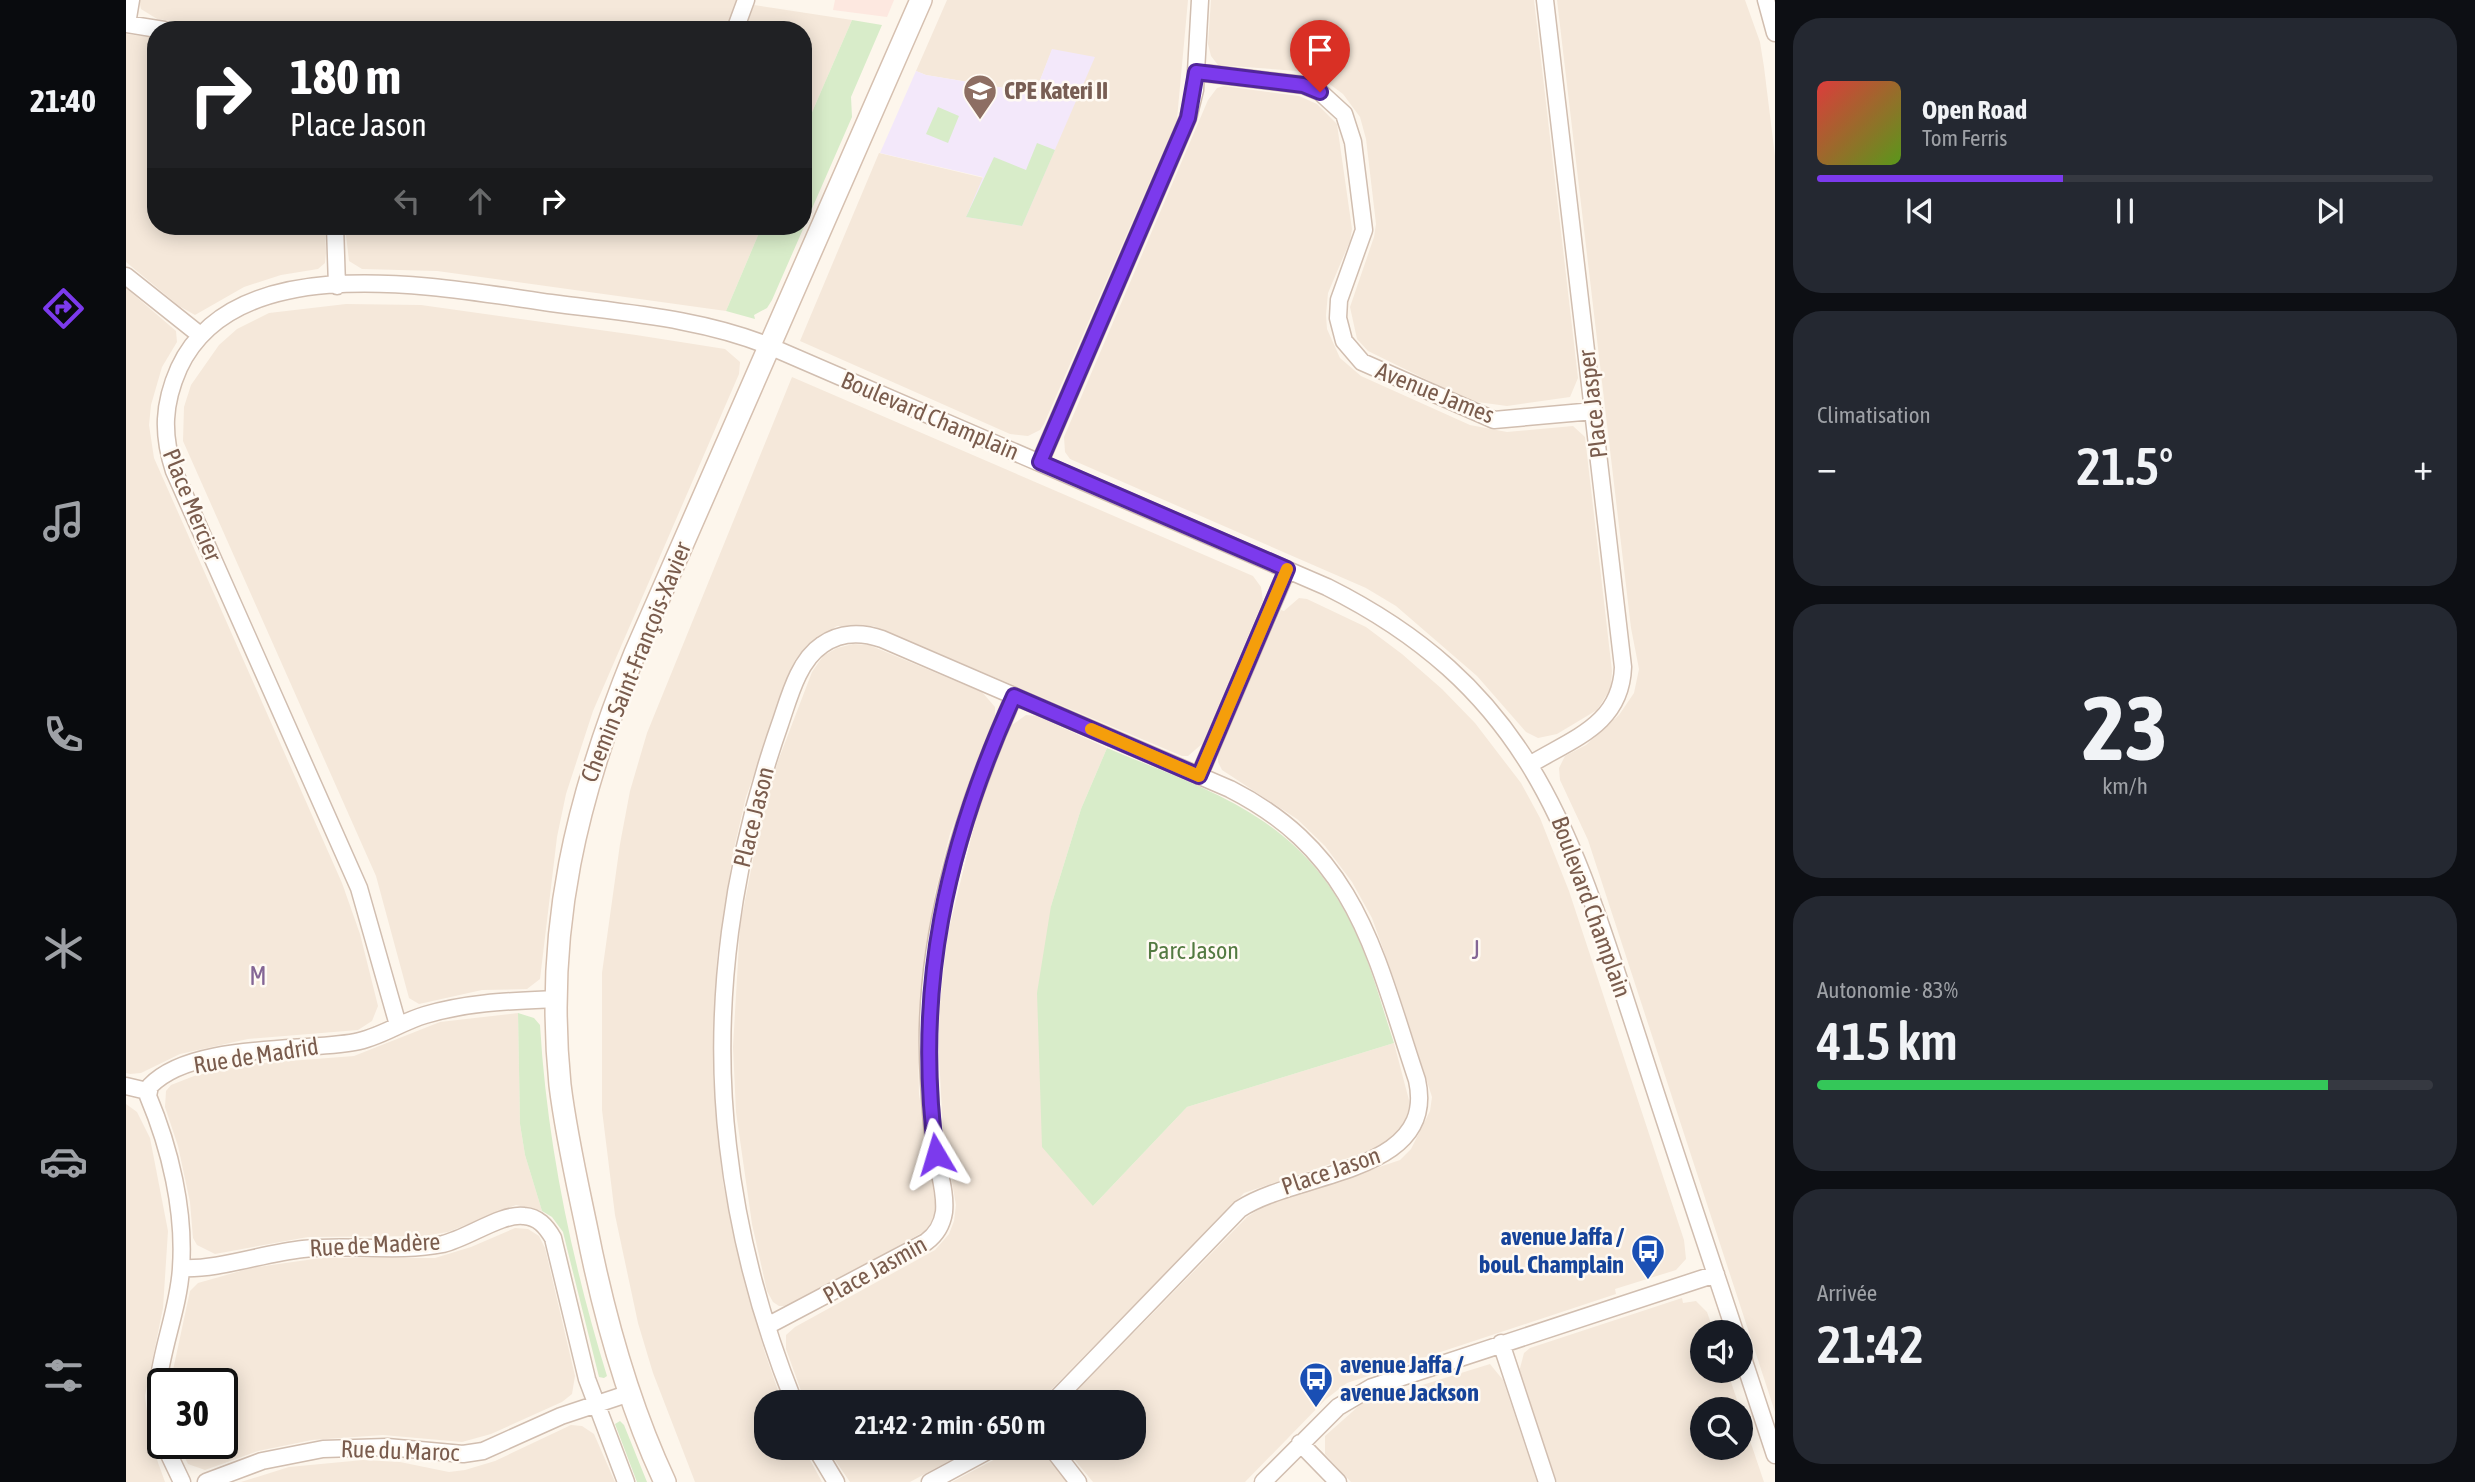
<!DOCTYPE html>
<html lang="fr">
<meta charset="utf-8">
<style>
body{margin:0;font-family:"Asap Condensed",sans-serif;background:#242831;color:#f1f3f6;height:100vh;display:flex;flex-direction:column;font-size:26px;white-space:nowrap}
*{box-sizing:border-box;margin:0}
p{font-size:23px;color:#9ea1a6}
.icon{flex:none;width:38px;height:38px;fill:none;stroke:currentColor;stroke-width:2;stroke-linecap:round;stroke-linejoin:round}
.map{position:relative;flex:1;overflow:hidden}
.sheet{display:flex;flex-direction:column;gap:18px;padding:18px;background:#0d0f14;width:700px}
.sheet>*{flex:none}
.banner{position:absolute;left:21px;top:21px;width:665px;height:214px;border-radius:28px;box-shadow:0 4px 18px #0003;background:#202124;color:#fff;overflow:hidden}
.fabs{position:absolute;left:1564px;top:1320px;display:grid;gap:14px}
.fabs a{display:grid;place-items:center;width:63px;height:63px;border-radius:50%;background:#171b24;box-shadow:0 4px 18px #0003;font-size:35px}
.speed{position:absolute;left:21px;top:1368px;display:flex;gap:14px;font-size:35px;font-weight:700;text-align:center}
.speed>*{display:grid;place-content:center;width:91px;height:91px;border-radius:50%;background:#171b24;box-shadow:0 4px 18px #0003;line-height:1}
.speed .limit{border:4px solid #111;border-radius:10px;background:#fff;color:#111}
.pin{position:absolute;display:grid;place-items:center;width:60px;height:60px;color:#fff;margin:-72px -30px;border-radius:50% 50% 50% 0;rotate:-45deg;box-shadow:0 0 7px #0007}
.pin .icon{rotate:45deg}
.me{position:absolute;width:77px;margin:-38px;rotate:353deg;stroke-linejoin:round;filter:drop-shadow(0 0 5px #0008)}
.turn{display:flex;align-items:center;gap:24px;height:147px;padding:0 28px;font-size:32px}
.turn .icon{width:91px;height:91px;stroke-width:2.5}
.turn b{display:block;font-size:49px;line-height:60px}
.lanes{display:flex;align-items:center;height:66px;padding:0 28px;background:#0003;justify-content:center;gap:35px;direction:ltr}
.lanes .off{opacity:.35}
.big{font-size:52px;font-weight:600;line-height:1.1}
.sheet .tile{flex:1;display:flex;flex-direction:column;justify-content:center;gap:10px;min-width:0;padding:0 24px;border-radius:28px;background:#242831}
.sheet .dial{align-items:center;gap:0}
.dial b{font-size:91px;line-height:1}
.song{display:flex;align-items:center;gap:21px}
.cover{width:84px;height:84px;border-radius:10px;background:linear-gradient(135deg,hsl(0 70% 55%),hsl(90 70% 35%))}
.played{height:7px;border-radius:4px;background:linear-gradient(90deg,#7c3aed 40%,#363941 40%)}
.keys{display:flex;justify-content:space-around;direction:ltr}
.heat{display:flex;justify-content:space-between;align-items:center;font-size:38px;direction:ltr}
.charge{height:10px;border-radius:5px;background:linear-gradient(90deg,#34c759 83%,#363941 0)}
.trip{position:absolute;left:628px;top:1390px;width:392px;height:70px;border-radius:28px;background:#171b24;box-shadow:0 4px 18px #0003;font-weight:600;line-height:70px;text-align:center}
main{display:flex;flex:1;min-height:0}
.menu{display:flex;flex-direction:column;width:126px;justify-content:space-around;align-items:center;background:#090b0e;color:#9ea1a6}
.menu .icon{width:49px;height:49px}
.menu .selected{color:#7c3aed}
.menu b{font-size:32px;color:#f1f3f6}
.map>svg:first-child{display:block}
</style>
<main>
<nav class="menu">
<b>21:40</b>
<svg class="icon selected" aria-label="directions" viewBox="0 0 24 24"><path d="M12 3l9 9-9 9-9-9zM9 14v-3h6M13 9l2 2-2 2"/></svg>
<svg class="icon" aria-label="music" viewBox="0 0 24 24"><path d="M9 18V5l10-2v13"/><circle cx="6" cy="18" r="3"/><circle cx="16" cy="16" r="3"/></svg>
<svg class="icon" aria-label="phone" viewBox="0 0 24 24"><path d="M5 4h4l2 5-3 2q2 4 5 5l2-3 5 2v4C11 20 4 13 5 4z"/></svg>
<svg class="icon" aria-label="climate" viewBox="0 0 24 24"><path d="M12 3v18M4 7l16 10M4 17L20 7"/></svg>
<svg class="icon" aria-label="car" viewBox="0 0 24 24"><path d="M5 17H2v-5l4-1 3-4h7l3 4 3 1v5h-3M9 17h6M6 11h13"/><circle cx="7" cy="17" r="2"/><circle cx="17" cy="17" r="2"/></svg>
<svg class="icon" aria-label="filters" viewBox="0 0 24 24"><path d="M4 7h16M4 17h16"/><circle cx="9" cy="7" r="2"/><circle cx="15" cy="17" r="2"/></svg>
</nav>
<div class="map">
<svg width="1649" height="1482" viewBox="0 0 1649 1482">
<rect width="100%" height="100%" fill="#fdf6ec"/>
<path fill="#f5e8da" d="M 13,0 L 611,0 L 600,30 L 113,30 L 31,19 L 15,9 Z
M 821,0 L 1062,0 L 1051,119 L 918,424 L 914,430 L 902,436 L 884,434 L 674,341 L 753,153 L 858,178 L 968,58 L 926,50 L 909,93 L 800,75 L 790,71 Z
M 1085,0 L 1408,0 L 1452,378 L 1444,397 L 1381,406 L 1344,401 L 1242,351 L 1231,339 L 1224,307 L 1248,237 L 1250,224 L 1240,139 L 1234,117 L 1217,94 L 1198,80 L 1171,71 L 1092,65 L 1085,56 L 1082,44 Z
M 1431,0 L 1619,0 L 1634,42 L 1638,67 L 1649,156 L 1649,1412 L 1462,840 L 1434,780 L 1433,768 L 1439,756 L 1460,745 L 1493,715 L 1508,693 L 1513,669 L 1505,628 Z
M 628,5 L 726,20 L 677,133 L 677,30 L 619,30 Z
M 0,34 L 30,38 L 30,226 L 199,226 L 200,253 L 199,263 L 192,269 L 155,275 L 118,287 L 69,315 L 53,306 L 0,262 Z
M 1098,86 L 1173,96 L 1191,104 L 1211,124 L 1226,229 L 1224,241 L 1202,293 L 1200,315 L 1201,329 L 1214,358 L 1235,376 L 1344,425 L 1381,432 L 1447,426 L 1459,437 L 1486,671 L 1485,688 L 1471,710 L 1431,734 L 1412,738 L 1400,732 L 1351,676 L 1270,606 L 1240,588 L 944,459 L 939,452 L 938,437 L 1082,100 L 1091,88 Z
M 219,226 L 636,226 L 600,311 L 311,271 L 236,269 L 223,261 Z
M 0,288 L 50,331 L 51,342 L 36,367 L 25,405 L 23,425 L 28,458 L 216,883 L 234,934 L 252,1006 L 246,1021 L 232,1030 L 122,1039 L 54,1054 L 15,1073 L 4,1074 L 0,1073 Z
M 220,304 L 295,305 L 510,335 L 599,349 L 614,362 L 613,374 L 467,711 L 440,794 L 431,837 L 414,979 L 401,989 L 356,990 L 293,1004 L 283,998 L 250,876 L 57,441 L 58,407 L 65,385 L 93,345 L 111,329 L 143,313 Z
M 666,377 L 1127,576 L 1135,587 L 1137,601 L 1076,744 L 1062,756 L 1056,756 L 747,626 L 711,626 L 682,644 L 669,660 L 620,797 L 607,853 L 591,957 L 587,1076 L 597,1183 L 607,1230 L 638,1350 L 656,1402 L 640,1402 L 640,1447 L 677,1447 L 696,1482 L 569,1482 L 527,1373 L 512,1323 L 489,1215 L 476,1110 L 476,973 L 494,844 L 504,791 L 521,733 Z
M 1173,598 L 1181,599 L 1240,627 L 1276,654 L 1316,689 L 1349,723 L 1395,783 L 1414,818 L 1443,891 L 1558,1240 L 1560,1259 L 1550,1270 L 1489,1289 L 1490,1294 L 1221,1383 L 1200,1399 L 1119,1482 L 967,1482 L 938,1447 L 1008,1447 L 1008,1402 L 940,1402 L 1121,1217 L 1138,1206 L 1274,1160 L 1285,1149 L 1304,1111 L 1306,1097 L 1270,985 L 1246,918 L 1226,882 L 1199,846 L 1171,819 L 1096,770 L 1092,762 L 1092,752 L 1155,610 L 1158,611 Z
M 727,644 L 743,645 L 856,692 L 869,707 L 869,716 L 824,834 L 809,893 L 799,951 L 792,1043 L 793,1094 L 810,1209 L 807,1220 L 801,1230 L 672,1301 L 661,1306 L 653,1306 L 647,1302 L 641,1291 L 626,1224 L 610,1112 L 607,1047 L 614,926 L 636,814 L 652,761 L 686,672 L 697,656 L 711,648 Z
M 900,715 L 911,716 L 981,748 L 955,809 L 925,906 L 967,1206 L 1061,1107 L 1268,1043 L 1284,1104 L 1279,1121 L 1269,1137 L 1255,1147 L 1118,1193 L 913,1402 L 679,1402 L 660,1349 L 660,1335 L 669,1327 L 809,1250 L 823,1234 L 828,1221 L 830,1205 L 817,1131 L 813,1056 L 813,1013 L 821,937 L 853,806 L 886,725 Z
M 392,1013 L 394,1124 L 399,1155 L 416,1211 L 390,1205 L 322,1232 L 297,1236 L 182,1237 L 89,1254 L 71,1245 L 67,1238 L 64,1202 L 52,1146 L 39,1107 L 40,1091 L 45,1085 L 68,1076 L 124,1064 L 228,1056 L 314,1022 Z
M 0,1104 L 11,1112 L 24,1138 L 42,1231 L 37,1308 L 19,1396 L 25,1443 L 39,1482 L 0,1482 Z
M 389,1228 L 402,1229 L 413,1236 L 419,1248 L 449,1376 L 446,1394 L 436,1402 L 365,1434 L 336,1442 L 257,1435 L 186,1440 L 132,1451 L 79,1470 L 62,1464 L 52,1444 L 96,1444 L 96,1384 L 44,1384 L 64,1291 L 72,1283 L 125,1268 L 195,1258 L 309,1258 L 345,1247 Z
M 1556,1298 L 1557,1303 L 1570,1301 L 1581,1312 L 1588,1332 L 1577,1332 L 1577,1370 L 1601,1370 L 1614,1409 L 1577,1409 L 1577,1447 L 1615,1447 L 1615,1414 L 1638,1482 L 1431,1482 L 1393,1372 L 1398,1353 L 1404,1348 Z
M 1364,1364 L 1377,1380 L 1411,1482 L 1225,1482 L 1199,1454 L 1199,1436 L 1235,1404 Z
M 445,1425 L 456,1426 L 468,1434 L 489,1482 L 115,1482 L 163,1467 L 237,1460 L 274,1462 L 323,1472 L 339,1470 L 369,1461 Z
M 700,1447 L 849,1447 L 784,1482 L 724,1482 Z
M 892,1447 L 914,1449 L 942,1482 L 826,1482 Z"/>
<path fill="#fde8e0" d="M 709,0 L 768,0 L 761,17 L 707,10 Z"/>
<path fill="#f3e8fa" d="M 926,49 L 969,57 L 896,226 L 840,217 L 857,177 L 754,153 L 790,71 L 800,75 L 909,93 Z"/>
<path fill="#d8ecc9" d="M 726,20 L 756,25 L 725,97 L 726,117 L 646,300 L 641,308 L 628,315 L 629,319 L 600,311 L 636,226 L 677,226 L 677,133 Z
M 812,107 L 833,116 L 822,143 L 800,134 Z
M 911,143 L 929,150 L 896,226 L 840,217 L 868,157 L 900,170 Z
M 981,748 C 1086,792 1174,816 1227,927 C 1245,964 1255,1004 1268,1043 L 1061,1107 L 967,1206 L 916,1147 L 911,993 L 925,906 L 955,809 Z
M 392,1013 L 408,1018 L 414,1025 C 421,1144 446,1262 481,1376 L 478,1378 L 473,1377 L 437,1232 L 426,1217 L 416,1211 L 399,1155 L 394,1124 Z
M 494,1421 L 498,1425 L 521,1482 L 511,1482 L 489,1424 Z"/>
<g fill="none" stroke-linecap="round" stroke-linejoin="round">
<g stroke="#d1beb0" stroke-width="19">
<path id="street" d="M 1640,0 L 1649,33
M 0,24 L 38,30
M 1,24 L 5,0
M 609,30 L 620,0
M 1070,72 L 1177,85 L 1194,92 L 1218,114 L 1227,142 L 1238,230 L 1213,300 L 1212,318 L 1218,341 L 1236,362 L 1368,420 L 1468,411
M 209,226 L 211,286
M 0,276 L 74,335
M 914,462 L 1062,118 L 1069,90 L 1074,0
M 1405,764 C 1448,738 1495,724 1497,667 L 1419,0
M 1073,776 L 1161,570
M 272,1025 L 233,888 L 48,471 C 36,434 37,404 53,368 C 110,245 318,288 425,303 C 498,313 574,318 643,346 L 1201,587 C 1409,691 1446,836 1513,1041 C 1544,1138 1577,1235 1609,1332
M 0,1086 L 21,1091
M 55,1268 C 93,1270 138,1253 177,1249 C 223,1244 272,1253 317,1244 C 342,1238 376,1213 398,1216 C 412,1217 420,1226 427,1238 L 461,1379 L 500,1482
M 641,1326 L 800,1242 C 811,1234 816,1225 818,1212 C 820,1193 813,1173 810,1154 C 806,1130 804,1105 803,1080 C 794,946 834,817 888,696
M 1375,1343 L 1421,1482
M 1615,1352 L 1649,1455
M 668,1402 C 635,1320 612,1233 602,1146 C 585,1004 607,858 654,724 C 663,698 672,661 696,645 C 714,632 736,632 756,639 L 1104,789 C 1232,854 1249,955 1291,1080 C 1312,1174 1172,1171 1114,1209 L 927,1402
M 37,1440 C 17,1383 52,1325 55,1268 C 59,1211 44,1148 22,1096 L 24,1086 C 65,1043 174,1052 229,1042 C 253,1038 275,1022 299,1015 C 342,1002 386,1001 430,999
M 1174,1443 L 1212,1482
M 38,1444 L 56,1482
M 689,1447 L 710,1482
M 925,1447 L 952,1482
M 80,1482 L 136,1461 L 197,1449 L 261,1447 L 337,1454 L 357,1451 L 435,1416 L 504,1393
M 804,1482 L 869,1447
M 1137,1482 L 1212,1407 L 1246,1387 L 1590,1274"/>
</g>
<g stroke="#d6c0b0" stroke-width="24">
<path id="secondary" d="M 539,1482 C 502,1403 478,1316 461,1230 C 451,1182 440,1134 434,1085 C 418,928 451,796 509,653 L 795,0"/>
</g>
<use href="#street" stroke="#fff" stroke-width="16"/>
<use href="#secondary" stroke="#fff" stroke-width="21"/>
</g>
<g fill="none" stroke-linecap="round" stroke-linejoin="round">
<g stroke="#51269a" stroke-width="18">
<path id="route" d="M 810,1154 C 788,989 820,846 888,696 L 1073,776 L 1161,569 L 914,462 L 1062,118 L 1070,72 L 1177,85 L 1194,92"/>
</g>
<use href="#route" stroke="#7c3aed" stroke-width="12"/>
<path stroke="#f59e0b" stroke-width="12" d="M 965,729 L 1073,776 L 1161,569"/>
</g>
<defs>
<g id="school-pin" transform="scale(1.75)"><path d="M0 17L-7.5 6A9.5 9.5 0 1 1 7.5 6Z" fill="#8d6e63" stroke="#fffaf3"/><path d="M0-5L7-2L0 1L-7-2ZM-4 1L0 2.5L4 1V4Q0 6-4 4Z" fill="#fff"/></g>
<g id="bus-pin" transform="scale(1.75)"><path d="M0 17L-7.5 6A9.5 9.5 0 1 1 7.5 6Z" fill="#1a4fb4" stroke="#fffaf3"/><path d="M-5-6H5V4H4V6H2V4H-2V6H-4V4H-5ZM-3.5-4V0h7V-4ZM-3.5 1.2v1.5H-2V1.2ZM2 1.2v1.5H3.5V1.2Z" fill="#fff"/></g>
</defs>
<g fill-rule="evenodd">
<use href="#school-pin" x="854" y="91"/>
<use href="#bus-pin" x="1522" y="1251"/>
<use href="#bus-pin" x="1190" y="1379"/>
</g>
<g text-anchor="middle" stroke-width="5" stroke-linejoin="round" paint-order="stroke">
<g font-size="24" font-weight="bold" fill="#785e54" stroke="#fffaf3" text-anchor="start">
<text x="878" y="99">CPE Kateri II</text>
</g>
<g font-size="24" fill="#7a5c4d" stroke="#fffaf3">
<text transform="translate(1309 393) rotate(22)" y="8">Avenue James</text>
<text transform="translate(1467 404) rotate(-97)" y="8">Place Jasper</text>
<text transform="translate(804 416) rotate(23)" y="8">Boulevard Champlain</text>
<text transform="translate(66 505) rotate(68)" y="8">Place Mercier</text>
<text transform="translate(510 662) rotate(-68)" y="8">Chemin Saint-François-Xavier</text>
<text transform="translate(628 817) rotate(-76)" y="8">Place Jason</text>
<text transform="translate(1465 907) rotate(70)" y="8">Boulevard Champlain</text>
<text transform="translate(130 1056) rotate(-9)" y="8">Rue de Madrid</text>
<text transform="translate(1205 1171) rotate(-19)" y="8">Place Jason</text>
<text transform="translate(249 1245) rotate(-3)" y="8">Rue de Madère</text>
<text transform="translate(749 1270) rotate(-29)" y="8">Place Jasmin</text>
<text transform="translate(274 1451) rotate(2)" y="8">Rue du Maroc</text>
</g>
<g font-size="24" fill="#537a41" stroke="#fffaf3">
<text x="1067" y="959">Parc Jason</text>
</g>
<g font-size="24" font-weight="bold" fill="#164399" stroke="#fffaf3" text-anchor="end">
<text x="1498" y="1245">avenue Jaffa /<tspan x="1498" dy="28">boul. Champlain</tspan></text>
<text x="1214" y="1373" text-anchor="start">avenue Jaffa /<tspan x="1214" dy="28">avenue Jackson</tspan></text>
</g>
<g font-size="26" letter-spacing="2" fill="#846695" stroke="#fffaf3">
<text x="1351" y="959">J</text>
<text x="133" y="985">M</text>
</g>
</g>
</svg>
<div class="fabs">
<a><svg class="icon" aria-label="sound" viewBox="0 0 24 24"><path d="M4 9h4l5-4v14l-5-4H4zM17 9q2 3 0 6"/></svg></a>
<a><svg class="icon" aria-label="search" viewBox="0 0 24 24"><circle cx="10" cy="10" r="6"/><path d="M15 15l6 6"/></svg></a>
</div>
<div class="speed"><div class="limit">30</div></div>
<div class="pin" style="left:1194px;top:92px;background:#d93025"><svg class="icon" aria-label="arrive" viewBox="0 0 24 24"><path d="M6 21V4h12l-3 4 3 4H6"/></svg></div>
<svg class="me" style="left:810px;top:1154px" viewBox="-20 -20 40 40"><path d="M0-17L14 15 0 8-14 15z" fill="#7c3aed" stroke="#fff" stroke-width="4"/></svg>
<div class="trip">21:42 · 2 min · 650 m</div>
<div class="banner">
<div class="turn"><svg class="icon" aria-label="right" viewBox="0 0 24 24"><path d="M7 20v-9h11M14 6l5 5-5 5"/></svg><div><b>180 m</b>Place Jason</div></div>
<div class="lanes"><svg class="icon off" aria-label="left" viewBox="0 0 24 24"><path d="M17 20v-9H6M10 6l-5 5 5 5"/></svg><svg class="icon off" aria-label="ahead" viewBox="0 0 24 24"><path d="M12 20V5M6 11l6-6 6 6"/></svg><svg class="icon" aria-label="right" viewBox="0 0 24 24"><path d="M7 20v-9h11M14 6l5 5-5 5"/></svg></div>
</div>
</div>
<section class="sheet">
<div class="tile">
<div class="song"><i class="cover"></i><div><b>Open Road</b><p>Tom Ferris</p></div></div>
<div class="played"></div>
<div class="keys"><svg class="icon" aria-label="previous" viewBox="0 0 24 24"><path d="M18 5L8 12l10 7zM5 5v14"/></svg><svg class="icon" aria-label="pause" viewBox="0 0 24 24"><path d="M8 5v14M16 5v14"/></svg><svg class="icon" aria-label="next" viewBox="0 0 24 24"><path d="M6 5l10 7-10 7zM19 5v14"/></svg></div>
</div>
<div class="tile"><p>Climatisation</p>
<div class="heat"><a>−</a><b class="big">21.5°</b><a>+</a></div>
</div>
<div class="tile dial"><b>23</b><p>km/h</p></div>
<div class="tile"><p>Autonomie · 83%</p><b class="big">415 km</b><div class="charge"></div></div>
<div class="tile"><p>Arrivée</p><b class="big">21:42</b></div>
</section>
</main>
